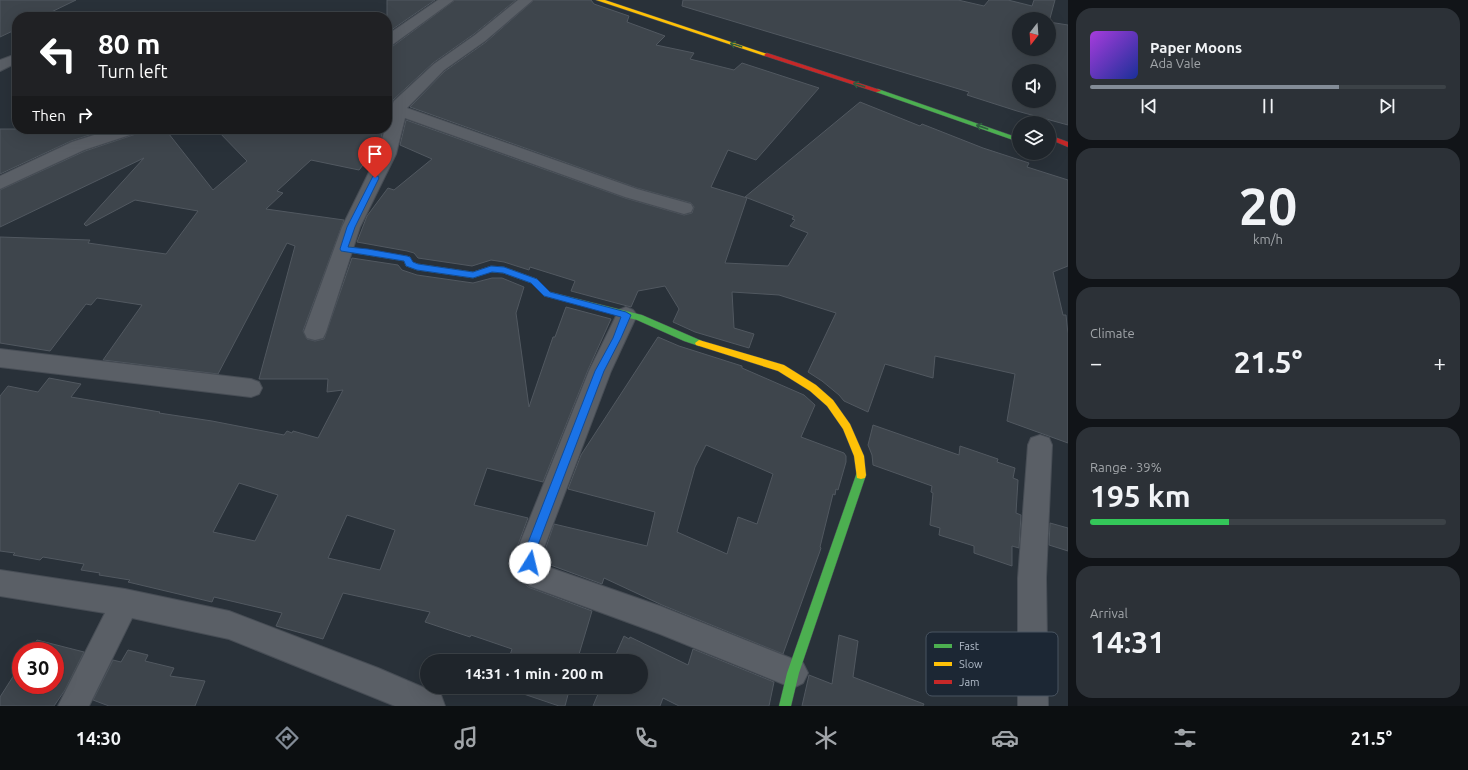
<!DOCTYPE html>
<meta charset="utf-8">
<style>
body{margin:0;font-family:Ubuntu,sans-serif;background:#2c3137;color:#f1f3f6;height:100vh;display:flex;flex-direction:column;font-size:15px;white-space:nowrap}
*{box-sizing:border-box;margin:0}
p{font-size:13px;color:#a1a5a9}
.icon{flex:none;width:22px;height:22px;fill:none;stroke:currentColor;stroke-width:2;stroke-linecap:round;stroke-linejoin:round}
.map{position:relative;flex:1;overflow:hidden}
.details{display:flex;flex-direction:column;gap:8px;padding:8px;background:#111418;width:400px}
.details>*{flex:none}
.guide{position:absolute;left:12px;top:12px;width:380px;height:122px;border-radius:16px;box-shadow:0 4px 16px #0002,0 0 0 1px #3c4247;background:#202124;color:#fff;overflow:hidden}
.needle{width:26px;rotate:197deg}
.buttons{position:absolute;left:1012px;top:12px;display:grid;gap:8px}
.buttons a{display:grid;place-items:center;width:44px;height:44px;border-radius:50%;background:#1f252b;box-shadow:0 4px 16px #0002,0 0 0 1px #3c4247;font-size:20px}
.speed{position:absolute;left:12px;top:642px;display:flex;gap:8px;font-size:20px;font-weight:700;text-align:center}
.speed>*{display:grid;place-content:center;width:52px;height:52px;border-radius:50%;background:#1f252b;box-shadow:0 4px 16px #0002,0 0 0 1px #3c4247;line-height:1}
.speed .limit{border:6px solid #d22;background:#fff;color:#111}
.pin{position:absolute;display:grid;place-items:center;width:34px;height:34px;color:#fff;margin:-41px -17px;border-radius:50% 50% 50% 0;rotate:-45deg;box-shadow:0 0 4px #0007}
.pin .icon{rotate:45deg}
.me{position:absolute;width:44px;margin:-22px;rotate:9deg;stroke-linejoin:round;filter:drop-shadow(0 0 3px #0008)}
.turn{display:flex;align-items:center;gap:14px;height:84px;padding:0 20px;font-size:18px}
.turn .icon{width:52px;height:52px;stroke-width:2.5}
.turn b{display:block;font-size:28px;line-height:34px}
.then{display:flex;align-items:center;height:38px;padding:0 20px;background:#0003;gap:8px;font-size:15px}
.big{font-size:30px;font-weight:700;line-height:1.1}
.details .card{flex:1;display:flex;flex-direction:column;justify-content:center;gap:6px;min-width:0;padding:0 14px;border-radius:16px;background:#2c3137}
.details .dial{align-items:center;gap:0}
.dial b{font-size:52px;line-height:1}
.song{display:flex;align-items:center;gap:12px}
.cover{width:48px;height:48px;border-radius:6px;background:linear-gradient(135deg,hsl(280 70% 55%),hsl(230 70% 35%))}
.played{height:4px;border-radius:2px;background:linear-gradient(90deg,#838c97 70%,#3c4247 70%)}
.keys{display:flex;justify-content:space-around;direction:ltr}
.heat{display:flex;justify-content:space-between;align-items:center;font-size:22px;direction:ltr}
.charge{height:6px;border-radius:3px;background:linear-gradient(90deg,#34c759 39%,#3c4247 0)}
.trip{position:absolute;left:420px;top:654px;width:228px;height:40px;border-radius:20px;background:#1f252b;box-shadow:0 4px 16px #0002,0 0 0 1px #3c4247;font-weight:700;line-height:40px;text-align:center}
.dock{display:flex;height:64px;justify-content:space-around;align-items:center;background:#0c0f11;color:#a1a5a9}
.dock .icon{width:28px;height:28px}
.dock .active{color:#838c97}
.dock b{font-size:18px;color:#f1f3f6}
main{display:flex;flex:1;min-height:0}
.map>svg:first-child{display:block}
</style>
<main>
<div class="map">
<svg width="1068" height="706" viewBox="0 0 1068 706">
<rect width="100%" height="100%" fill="#293139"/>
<path fill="#3e454c" stroke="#515860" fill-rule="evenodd" d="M 0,0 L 76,0 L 41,17 L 17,17 L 17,29 L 0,37 Z
M 387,0 L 435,0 L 387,33 Z
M 455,0 L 516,0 L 474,34 L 433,63 L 393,100 L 389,109 L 387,119 L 387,47 L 393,46 Z
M 534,0 L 591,0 L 594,4 L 629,16 L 627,22 L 665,36 L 656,45 L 694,53 L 690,59 L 734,70 L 742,63 L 819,88 L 756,160 L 728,150 L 711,187 L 747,198 L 725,263 L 788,266 L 808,233 L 790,226 L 795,220 L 792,219 L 794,216 L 745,197 L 860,102 L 920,126 L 922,124 L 983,148 L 1029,163 L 1027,167 L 1068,180 L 1068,266 L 1053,272 L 1063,315 L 1066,315 L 1068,334 L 1068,443 L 1007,421 L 1015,374 L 935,356 L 933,378 L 885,364 L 868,412 L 844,401 L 839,395 L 822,381 L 808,372 L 836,313 L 779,295 L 732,292 L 734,328 L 754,334 L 749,348 L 695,332 L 673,322 L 679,309 L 665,286 L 638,291 L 631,307 L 571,291 L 575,281 L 530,267 L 529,270 L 504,262 L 491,260 L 472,266 L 418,258 L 414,253 L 407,251 L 357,242 L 367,216 L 388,188 L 394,190 L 432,159 L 400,145 L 406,120 L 625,198 L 684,215 L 692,213 L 694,207 L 691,203 L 637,188 L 410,107 L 445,71 L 486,42 Z
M 683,0 L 958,0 L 984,6 L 989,0 L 1008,0 L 1032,6 L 1034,0 L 1055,0 L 1049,22 L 1068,25 L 1068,125 L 1017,111 L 967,95 L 969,92 L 682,6 ZM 1019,19 L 1049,19 L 1049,49 L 1019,49 ZM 1019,71 L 1049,71 L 1049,101 L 1019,101 Z
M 0,129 L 108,129 L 71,141 L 0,174 Z
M 139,129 L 165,129 L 213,190 L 247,161 L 216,129 L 383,129 L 380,143 L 359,170 L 311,160 L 277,191 L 283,193 L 266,209 L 344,220 L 303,331 L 307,339 L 315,341 L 324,339 L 352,258 L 398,265 L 402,270 L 417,275 L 473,283 L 492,278 L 502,278 L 524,287 L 516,313 L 529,407 L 553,337 L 555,337 L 566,307 L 611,319 L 588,370 L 543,482 L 487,468 L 474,505 L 528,518 L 515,553 L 517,568 L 522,580 L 528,587 L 592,611 L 577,661 L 508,661 L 512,649 L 471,635 L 470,637 L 425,622 L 430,612 L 343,593 L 323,639 L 276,626 L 282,613 L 214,597 L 212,602 L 128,582 L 130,580 L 99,575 L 100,573 L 81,570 L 84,564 L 43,557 L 40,560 L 13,555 L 15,553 L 0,551 L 0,396 L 8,386 L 38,392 L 49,378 L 81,384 L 71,397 L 160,412 L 159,413 L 212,421 L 284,435 L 287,431 L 292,433 L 293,431 L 318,438 L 343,390 L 327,392 L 328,379 L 259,379 L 295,246 L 287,243 L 218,374 L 103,360 L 142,305 L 97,298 L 91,305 L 86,304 L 50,351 L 0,343 L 0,237 L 90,240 L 88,243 L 166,254 L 198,211 L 135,200 L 86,226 L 84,224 L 144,158 L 0,227 L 0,190 L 85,151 L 136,134 ZM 239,483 L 278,495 L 255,541 L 213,532 ZM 347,515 L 395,530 L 380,570 L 328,558 Z
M 658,337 L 679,346 L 742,366 L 742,368 L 804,395 L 815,405 L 801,437 L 844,453 L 846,456 L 846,462 L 838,490 L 836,489 L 835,495 L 833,494 L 820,547 L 821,548 L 820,551 L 783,654 L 662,605 L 604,578 L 602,584 L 545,563 L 544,553 L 554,524 L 647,546 L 655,512 L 568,489 L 581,455 ZM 706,445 L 773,474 L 757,524 L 738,517 L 727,554 L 677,532 L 695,467 Z
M 873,425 L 959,455 L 960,446 L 998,459 L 997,462 L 1015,468 L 1013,478 L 1018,480 L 1016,513 L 1021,515 L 1019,548 L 1012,546 L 1012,566 L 974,553 L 974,546 L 939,535 L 940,528 L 930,525 L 933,493 L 931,492 L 932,486 L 873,465 L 872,455 L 868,445 Z
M 1050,523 L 1068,528 L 1068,551 L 1049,545 Z
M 839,635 L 858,641 L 853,677 L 924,704 L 923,706 L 802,706 L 809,675 L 832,684 Z
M 624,636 L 629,639 L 630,637 L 688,665 L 693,649 L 774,682 L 769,706 L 679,706 L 663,698 L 660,706 L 593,706 L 601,687 L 641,687 L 641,661 L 613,661 Z
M 37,640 L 84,652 L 65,690 L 54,706 L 0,706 L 0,697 L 21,664 L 21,685 L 55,685 L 55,651 L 30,651 Z
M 128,650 L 148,655 L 145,661 L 174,668 L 170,676 L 205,681 L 195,706 L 109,706 L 93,700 L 113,660 L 121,662 Z
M 503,687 L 570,687 L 565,706 L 559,706 Z"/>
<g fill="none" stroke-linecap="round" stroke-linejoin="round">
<g stroke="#474d55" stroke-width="2">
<path id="street" d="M 438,0 L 454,0 L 392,45 L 387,46 L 387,35 Z
M 518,0 L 533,0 L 485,41 L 444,70 L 407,108 L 637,189 L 691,204 L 693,208 L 691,212 L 684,214 L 625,197 L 405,118 L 396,154 L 360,227 L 326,332 L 323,338 L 315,340 L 307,338 L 304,332 L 342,227 L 378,154 L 385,129 L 387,129 L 390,110 L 394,101 L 434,64 L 475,35 Z
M 11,56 L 16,57 L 16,63 L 0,71 L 0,60 Z
M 113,129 L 138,129 L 136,133 L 84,150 L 0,189 L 0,176 L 72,142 Z
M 626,307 L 633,310 L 637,315 L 611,371 L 542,553 L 544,564 L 548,567 L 660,606 L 803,663 L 808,673 L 803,683 L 793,688 L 660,634 L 529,586 C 519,577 518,567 516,553 L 589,371 L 619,310 Z
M 0,349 L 251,379 L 259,382 L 262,388 L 259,394 L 251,397 L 0,367 Z
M 1040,435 L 1049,438 L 1052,445 L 1046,578 L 1048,706 L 1018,706 L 1018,578 L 1028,445 L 1031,438 Z
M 0,570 L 125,589 L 229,611 L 378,668 L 441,695 L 445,706 L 395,706 L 229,639 L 132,618 L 89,706 L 58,706 L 105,613 L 0,596 Z"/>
</g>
<g stroke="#474d55" stroke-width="1">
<path id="fast" d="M 878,89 L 1019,138 L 1019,142 L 876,92 L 876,90 Z
M 344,246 L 407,256 L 410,257 L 412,262 L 418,264 L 473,272 L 491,266 L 504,267 L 537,279 L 550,292 L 642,315 L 702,341 L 703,343 L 699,346 L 684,341 L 637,320 L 544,296 L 531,283 L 503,273 L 491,272 L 473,278 L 417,270 L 406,266 L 404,261 L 341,251 L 340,249 L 341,247 Z
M 861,471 L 865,472 L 866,475 L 799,673 L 791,706 L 779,706 L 787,673 L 856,475 L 857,472 Z"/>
</g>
<g stroke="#474d55" stroke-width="1">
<path id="slow" d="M 596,0 L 605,0 L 770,55 L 765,56 Z
M 699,340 L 784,365 L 816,385 L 833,400 L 850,424 L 864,456 L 866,475 L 865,478 L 861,479 L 857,478 L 854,456 L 843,429 L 827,406 L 810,391 L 778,371 L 696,345 L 695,343 Z"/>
</g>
<g stroke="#474d55" stroke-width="1">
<path id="jam" d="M 767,53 L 880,90 L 881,91 L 876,92 L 765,56 L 764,55 Z
M 1049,135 L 1068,142 L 1068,147 L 1049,139 Z"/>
</g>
<use href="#street" fill="#5a5f66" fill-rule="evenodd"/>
<use href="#fast" fill="#4caf50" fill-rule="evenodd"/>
<use href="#slow" fill="#ffc107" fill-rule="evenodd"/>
<use href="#jam" fill="#c62828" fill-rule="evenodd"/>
</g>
<defs><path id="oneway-shaft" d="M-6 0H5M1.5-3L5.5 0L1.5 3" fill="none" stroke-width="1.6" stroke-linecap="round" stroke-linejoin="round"/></defs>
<g stroke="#2f5d3f">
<use href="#oneway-shaft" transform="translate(736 45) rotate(-162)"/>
<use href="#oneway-shaft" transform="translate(859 85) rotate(-162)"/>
<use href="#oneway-shaft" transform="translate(982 127) rotate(-161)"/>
</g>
<path fill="#1a73e8" stroke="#114b97" d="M 373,176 L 378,176 L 379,178 L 355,227 L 348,247 L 368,249 L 407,256 L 410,257 L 413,262 L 418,264 L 473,272 L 491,266 L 504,267 L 537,279 L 550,292 L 626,312 L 631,315 L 621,338 L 604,371 L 535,553 L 535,563 L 534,567 L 530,568 L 526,567 L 524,553 L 595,371 L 613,338 L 621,317 L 544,296 L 531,283 L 503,273 L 492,272 L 473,278 L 417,270 L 406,266 L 404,261 L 341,251 L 340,249 L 347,227 Z"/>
<rect x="926" y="632" width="132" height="64" rx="6" fill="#1c2734" stroke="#495461" stroke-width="1"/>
<rect x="934" y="644" width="18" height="4" fill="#4caf50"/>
<rect x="934" y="662" width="18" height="4" fill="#ffc107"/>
<rect x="934" y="680" width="18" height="4" fill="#c62828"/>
<g font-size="11" fill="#b3bdca">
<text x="959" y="650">Fast</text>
<text x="959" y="668">Slow</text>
<text x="959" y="686">Jam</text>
</g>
</svg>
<div class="buttons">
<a><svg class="needle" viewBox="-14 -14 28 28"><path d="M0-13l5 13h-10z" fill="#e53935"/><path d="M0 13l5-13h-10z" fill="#a1a5a9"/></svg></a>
<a><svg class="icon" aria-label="sound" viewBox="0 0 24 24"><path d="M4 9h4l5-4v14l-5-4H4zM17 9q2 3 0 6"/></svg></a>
<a><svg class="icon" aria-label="layers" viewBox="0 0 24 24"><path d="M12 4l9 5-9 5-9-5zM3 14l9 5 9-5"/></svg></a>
</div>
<div class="speed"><div class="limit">30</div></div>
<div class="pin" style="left:375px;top:178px;background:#d93025"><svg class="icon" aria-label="arrive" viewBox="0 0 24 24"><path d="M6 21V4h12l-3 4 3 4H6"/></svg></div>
<svg class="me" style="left:530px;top:563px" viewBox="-20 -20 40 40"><circle r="19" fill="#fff"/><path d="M0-13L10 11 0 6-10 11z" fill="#1a73e8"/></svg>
<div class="trip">14:31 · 1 min · 200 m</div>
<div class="guide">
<div class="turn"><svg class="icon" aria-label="left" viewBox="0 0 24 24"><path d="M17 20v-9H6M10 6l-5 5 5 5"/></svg><div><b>80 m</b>Turn left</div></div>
<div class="then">Then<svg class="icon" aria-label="right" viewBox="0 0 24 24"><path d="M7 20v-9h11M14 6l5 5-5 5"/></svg></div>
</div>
</div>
<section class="details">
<div class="card">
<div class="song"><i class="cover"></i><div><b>Paper Moons</b><p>Ada Vale</p></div></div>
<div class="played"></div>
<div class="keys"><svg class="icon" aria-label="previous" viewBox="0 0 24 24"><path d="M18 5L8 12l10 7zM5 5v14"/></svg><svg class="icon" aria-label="pause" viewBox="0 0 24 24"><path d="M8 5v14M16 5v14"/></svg><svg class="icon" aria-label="next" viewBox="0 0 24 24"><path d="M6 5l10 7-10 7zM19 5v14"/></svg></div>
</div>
<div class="card dial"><b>20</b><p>km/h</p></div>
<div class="card"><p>Climate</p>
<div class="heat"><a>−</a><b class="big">21.5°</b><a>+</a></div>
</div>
<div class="card"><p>Range · 39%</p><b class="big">195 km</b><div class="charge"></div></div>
<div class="card"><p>Arrival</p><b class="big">14:31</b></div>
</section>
</main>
<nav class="dock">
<b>14:30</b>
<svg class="icon active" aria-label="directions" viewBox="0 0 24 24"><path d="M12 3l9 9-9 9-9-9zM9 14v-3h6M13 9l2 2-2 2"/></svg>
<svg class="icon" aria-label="music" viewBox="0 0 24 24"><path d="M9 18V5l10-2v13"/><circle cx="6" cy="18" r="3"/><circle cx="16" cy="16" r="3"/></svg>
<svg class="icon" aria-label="phone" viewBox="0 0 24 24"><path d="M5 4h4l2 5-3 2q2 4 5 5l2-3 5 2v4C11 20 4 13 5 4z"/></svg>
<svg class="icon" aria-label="climate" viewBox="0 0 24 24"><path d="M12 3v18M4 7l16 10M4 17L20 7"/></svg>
<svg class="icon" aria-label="car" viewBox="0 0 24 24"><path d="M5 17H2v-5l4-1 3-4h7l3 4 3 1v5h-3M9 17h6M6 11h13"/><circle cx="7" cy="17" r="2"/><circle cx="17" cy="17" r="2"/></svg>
<svg class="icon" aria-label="filters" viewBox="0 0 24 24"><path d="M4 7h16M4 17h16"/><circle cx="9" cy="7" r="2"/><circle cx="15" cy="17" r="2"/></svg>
<b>21.5°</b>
</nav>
